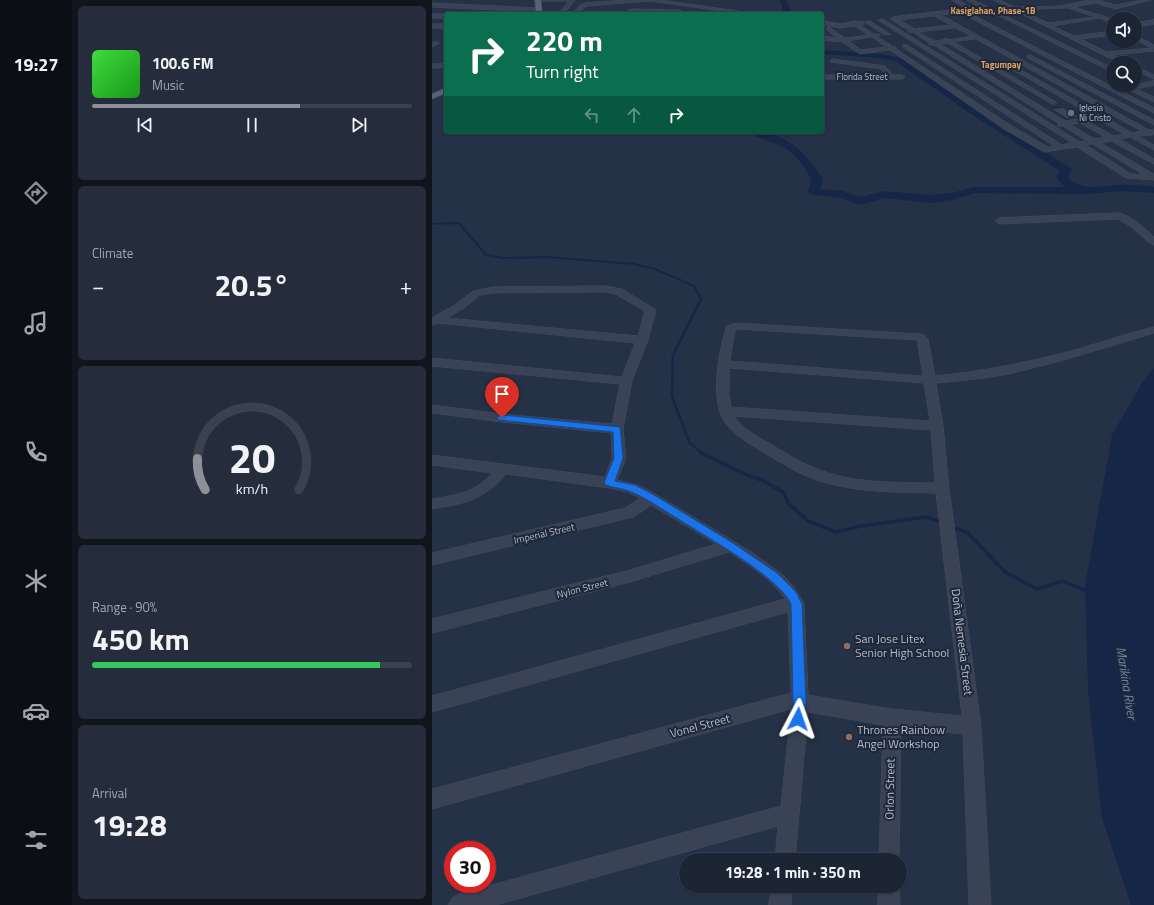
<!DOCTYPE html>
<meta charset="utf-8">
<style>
body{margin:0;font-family:"Titillium Web",sans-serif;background:#252d3c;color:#f1f3f6;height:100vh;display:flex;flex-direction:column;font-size:15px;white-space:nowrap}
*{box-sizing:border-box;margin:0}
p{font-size:13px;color:#a0a5ac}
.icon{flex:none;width:22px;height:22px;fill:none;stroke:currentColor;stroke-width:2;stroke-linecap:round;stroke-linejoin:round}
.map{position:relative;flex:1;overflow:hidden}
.panel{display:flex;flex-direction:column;gap:6px;padding:6px;background:#0f141d;width:360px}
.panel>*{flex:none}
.hud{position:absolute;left:12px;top:12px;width:380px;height:122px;border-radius:4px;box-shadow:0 1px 3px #0004,0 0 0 1px #3a424f;background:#0b6e4f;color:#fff;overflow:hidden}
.controls{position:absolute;left:674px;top:12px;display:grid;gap:8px}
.controls a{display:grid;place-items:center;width:36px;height:36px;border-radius:50%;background:#1c2534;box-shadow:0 1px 3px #0004,0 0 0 1px #3a424f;font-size:20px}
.speed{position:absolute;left:12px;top:841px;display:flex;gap:8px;font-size:20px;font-weight:700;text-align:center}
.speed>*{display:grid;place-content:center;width:52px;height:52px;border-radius:50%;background:#1c2534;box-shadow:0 1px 3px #0004,0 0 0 1px #3a424f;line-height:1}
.speed .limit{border:6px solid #d22;background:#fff;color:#111}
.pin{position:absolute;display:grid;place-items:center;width:34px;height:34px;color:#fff;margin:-41px -17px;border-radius:50% 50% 50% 0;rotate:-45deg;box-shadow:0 0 4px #0007}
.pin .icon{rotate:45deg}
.me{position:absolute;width:44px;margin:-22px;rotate:4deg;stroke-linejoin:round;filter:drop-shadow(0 0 3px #0008)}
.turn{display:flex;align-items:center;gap:14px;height:84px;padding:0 16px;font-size:18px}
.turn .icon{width:52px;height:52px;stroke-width:2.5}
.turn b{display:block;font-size:28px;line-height:34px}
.lanes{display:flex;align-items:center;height:38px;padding:0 16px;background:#0003;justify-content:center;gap:20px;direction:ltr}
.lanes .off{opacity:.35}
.big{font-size:30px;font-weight:700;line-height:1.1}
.panel .tile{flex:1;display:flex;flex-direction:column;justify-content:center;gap:6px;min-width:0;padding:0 14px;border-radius:6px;background:#252d3c}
.panel .dial{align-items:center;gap:0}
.dial svg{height:104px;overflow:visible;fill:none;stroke:#3a424f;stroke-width:7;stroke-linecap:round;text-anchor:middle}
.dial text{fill:#f1f3f6;stroke:none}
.song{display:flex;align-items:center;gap:12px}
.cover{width:48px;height:48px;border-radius:6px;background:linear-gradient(135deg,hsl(120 70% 55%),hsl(120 70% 35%))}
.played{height:4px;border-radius:2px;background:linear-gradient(90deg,#8c9099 65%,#3a424f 65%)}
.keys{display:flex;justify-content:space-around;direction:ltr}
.heat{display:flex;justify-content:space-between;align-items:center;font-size:22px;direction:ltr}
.charge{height:6px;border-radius:3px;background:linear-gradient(90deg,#34c759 90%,#3a424f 0)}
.trip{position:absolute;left:247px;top:853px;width:228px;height:40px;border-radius:20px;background:#1c2534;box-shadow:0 1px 3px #0004,0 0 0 1px #3a424f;font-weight:700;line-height:40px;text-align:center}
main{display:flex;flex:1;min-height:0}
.menu{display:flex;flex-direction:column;width:72px;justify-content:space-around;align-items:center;background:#0b0f15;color:#a0a5ac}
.menu .icon{width:28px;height:28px}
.menu .active{color:#8c9099}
.menu b{font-size:18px;color:#f1f3f6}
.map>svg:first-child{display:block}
</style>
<main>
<nav class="menu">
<b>19:27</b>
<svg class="icon active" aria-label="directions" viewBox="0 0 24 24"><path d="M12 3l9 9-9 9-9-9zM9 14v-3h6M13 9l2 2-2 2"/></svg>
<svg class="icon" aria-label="music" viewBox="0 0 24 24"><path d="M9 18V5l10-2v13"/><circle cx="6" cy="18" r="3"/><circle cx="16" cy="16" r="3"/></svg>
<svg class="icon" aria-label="phone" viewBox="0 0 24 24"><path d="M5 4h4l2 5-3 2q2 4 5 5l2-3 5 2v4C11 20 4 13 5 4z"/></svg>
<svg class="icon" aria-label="climate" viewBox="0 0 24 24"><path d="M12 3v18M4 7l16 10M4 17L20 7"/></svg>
<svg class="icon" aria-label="car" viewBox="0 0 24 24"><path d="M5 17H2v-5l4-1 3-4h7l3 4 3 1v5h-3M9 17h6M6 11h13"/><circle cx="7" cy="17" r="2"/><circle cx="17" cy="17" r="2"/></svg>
<svg class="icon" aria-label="filters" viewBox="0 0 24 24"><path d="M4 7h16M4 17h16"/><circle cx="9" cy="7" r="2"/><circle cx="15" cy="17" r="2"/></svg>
</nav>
<section class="panel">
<div class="tile">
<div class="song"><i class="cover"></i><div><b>100.6 FM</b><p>Music</p></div></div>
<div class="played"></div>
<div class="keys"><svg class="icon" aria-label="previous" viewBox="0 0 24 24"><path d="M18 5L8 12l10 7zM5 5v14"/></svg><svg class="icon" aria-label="pause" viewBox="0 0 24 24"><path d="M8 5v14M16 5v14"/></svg><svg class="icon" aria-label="next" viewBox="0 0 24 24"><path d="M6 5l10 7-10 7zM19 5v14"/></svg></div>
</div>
<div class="tile"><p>Climate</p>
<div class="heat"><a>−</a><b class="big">20.5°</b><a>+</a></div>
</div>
<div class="tile dial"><svg viewBox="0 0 100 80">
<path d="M14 69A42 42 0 1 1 86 69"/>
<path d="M14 69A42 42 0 0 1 8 45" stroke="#8c9099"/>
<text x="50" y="56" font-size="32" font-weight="700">20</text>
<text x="50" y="72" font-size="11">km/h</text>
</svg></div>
<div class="tile"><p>Range · 90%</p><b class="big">450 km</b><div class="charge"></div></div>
<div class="tile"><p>Arrival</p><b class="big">19:28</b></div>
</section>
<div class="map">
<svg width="722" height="905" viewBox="0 0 722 905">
<rect width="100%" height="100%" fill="#253146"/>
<path fill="#162646" d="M 722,368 L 722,905 L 699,905 L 670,818 L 656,689 L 653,585 L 680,435 L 710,383 Z"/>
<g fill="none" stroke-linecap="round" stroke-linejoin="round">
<path stroke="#162646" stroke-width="1.5" d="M 0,68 L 14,69"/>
<path stroke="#162646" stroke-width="2" d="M 0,224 L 27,223 L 54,255 L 71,258 L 114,257 L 202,264 L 223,269 L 262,286 L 268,297"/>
<path stroke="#162646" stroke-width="2.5" d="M 267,296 L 269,299 L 241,355 L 240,396 L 257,442 L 271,454"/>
<path stroke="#162646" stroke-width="3.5" d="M 269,453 L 315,475 L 330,480 L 351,492 L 357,504 L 376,521 L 404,532 L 429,526 L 494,517 L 509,522
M 520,527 L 536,533 L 573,572 L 605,589 L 631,581 L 657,592"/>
<path fill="#162646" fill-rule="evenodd" d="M 348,0 L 354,0 L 360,14 L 352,14 Z
M 390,50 L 448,54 L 471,58 L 542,108 L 638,168 L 640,170 L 636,177 C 651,193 670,185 690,185 C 701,184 711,186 722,187 L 722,193 L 690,191 L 656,194 L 543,193 L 521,200 L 498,203 L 452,198 L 428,205 L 408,198 L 378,194 L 376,192 L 379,179 C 372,166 364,154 351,147 C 341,142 327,140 320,132 C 354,132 373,152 391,179 L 388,189 L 410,191 L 429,197 L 451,191 L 498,195 L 520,193 L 542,187 L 633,187 L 624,178 L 628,171 L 536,112 L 465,62 L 448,58 L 390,54 Z"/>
</g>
<path fill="#36445c" stroke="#202a3c" d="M 631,107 L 648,117 L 635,119 L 619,109 Z"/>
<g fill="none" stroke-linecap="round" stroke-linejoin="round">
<g stroke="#434c5e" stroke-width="1">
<path id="minor" d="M 108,0 L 143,0 L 132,14 L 126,14 L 137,1 L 110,1 Z
M 198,0 L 229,0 L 326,14 L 311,14 L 218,1 L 154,6 L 146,14 L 140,14 L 148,5 L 153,3 Z
M 520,0 L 526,0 L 546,11 L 541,12 Z
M 535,0 L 541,0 L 681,68 L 681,72 Z
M 562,0 L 568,0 L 583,7 L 628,6 L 657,0 L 670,0 L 669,1 L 684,5 L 710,0 L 719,0 L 684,9 L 663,3 L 642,7 L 681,19 L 681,23 L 667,18 L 621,26 L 642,36 L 681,31 L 681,35 L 648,39 L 675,52 L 719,48 L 703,39 L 703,35 L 722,45 L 722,51 L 682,55 L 696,63 L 688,63 ZM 636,8 L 663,17 L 616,23 L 589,10 Z
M 0,3 L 107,8 L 110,10 L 107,12 L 0,7 Z
M 199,9 L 248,10 L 251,12 L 248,14 L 197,12 L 196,11 Z
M 521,10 L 524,12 L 523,13 L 509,15 L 717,130 L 722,129 L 721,135 L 706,136 L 722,145 L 722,150 L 698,137 L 688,139 L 722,159 L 722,164 L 679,141 L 669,143 L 722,174 L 722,180 L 694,178 L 645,147 L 612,152 L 572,129 L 458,50 L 428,54 L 410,42 L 390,40 L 390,36 L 405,38 L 395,30 L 394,29 L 397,27 L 413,38 L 436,35 L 422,26 L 409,28 L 390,25 L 390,21 L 409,24 L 422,21 L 432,22 L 432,24 L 428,25 L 442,34 L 447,34 L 448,35 L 446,37 L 460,46 L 464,47 L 464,49 L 578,125 L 616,147 L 622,146 L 471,47 L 471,45 L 475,45 L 630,145 L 640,143 L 446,20 L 451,19 L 648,142 L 655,141 L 631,126 L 626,126 L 626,123 L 502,45 L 497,45 L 497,43 L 481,32 L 476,32 L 476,30 L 458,19 L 461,17 ZM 502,16 L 519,25 L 483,29 L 468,20 ZM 524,28 L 539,36 L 517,40 L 514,38 C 504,44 497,38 487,32 ZM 440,37 L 454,47 L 429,50 L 417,41 ZM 544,39 L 709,131 L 700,133 L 674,118 L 673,116 L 669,115 L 580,65 L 576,65 L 576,67 L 662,116 L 633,121 L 508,44 L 516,43 L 620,104 L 624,104 L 624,102 L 522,42 ZM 667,120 L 692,134 L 682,136 L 656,122 ZM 648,123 L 673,137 L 663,139 L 639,125 ZM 661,144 L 712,175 L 699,174 L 654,145 Z
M 531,10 L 722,108 L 722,113 L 529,13 L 528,12 Z
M 0,14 L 14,14 L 14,18 L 0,18 Z
M 722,20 L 722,24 L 703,27 L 703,23 Z
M 434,21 L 438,21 L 458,34 L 453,35 L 434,23 Z
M 0,24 L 14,24 L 14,28 L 0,28 Z
M 2,42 L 7,43 L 0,47 L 0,43 Z
M 598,55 L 722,120 L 722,125 L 596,58 L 595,57 Z
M 401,59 L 453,66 L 461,75 L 470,75 L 473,77 L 470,79 L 390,79 L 390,75 L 454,75 L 449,69 L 399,62 L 399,60 Z
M 0,64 L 14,64 L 14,68 L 0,68 Z
M 703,66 L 722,75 L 722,79 L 703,70 Z
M 722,81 L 722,85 L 704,89 L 722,97 L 722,102 L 695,89 L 689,85 L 699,86 Z
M 687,213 C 701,217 712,227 722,237 L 722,245 L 719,244 L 698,226 L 686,219 L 567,224 L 563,221 L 567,218 Z
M 173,286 L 190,289 L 224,310 L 216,340 L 200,381 L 191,429 L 194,458 L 185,480 L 206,485 L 220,492 L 321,553 L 351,575 L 362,587 L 372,603 L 376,695 L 460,709 L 530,716 L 504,493 C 459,492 413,493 372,475 C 357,468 343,459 329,451 C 313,441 294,431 288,412 C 280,389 287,351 294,328 L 295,326 L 304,323 L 488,334 L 492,335 L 496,339 L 503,376 C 552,371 599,362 646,349 C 671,342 696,333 722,327 L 722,333 C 672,348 622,364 571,375 C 549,379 526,381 504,383 L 511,426 L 517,488 L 549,726 L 559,905 L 537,905 L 531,734 L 469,728 L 467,860 L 447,860 L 451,725 L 376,712 L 363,860 L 343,860 L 346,826 L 64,905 L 16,905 L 20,898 L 27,894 L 349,806 L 359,709 L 0,809 L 0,789 L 359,693 L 356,612 L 0,712 L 0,696 L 353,599 C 340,579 316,565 297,552 L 198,582 L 0,633 L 0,619 L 198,570 L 284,544 L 219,505 L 202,517 L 197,518 L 0,565 L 0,553 L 193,508 L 208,498 L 195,492 L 177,488 L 74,474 C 53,500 31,504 0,509 L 0,499 C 23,495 45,492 60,473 L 0,465 L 0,455 L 173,477 L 180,458 L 179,433 L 70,422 L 0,413 L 0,405 L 70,414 L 180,424 L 188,384 L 0,366 L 0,358 L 190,377 L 203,343 L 6,323 L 0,325 L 0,318 L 24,304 L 41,291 L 61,287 ZM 173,292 L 183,294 L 213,311 L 206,336 L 15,318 L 32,308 L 48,295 L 61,293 ZM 305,329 L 485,340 L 491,376 L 298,361 L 302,336 ZM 298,368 L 492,383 L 498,421 L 299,407 L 297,395 ZM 302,416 L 499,430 L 503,483 C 463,482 420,484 383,468 C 367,462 354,453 340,445 C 326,437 311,430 302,416 Z
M 340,886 L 360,886 L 359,905 L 337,905 Z
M 447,886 L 467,886 L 468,905 L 446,905 Z"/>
</g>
<g stroke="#434c5e" stroke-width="1">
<path id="major" d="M 103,0 L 109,0 L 110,14 L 104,14 Z
M 14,88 L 14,93 L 0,99 L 0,94 Z"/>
</g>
<use href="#minor" fill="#394355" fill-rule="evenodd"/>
<use href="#major" fill="#576275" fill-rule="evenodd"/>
</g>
<path fill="#1a73e8" stroke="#114b97" d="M 70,415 L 188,427 L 191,458 L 183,481 L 203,485 L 222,495 L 301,543 L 345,573 L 364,592 L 370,604 L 374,703 L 371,723 L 366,725 L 362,723 L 360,719 L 361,703 L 359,604 C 346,576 274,537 248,520 C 231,510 215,498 197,491 C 190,488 181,488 174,485 L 172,483 L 182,458 L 181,432 L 67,420 L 65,418 L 67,416 Z"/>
<circle fill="#6b7280" stroke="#1e283a" stroke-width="1.5" cx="639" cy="113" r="4"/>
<g fill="#8d6e63" stroke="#1e283a" stroke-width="1.5">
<circle cx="415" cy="646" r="4"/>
<circle cx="417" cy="737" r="4"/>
</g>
<g text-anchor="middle" stroke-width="4" stroke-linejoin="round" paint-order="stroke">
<g font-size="9" font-weight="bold" fill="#e0a060" stroke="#1e283a">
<text x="561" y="14">Kasiglahan, Phase-1B</text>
<text x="569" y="68">Tagumpay</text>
</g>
<g font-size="9" fill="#b7bece" stroke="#1e283a">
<text x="430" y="80">Florida Street</text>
</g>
<g font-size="9" fill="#b7bece" stroke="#1e283a" text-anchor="start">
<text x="647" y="111">Iglesia<tspan x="647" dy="10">Ni Cristo</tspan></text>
</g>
<g font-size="10" fill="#b7bece" stroke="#1e283a">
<text transform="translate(112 533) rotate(-13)" y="4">Imperial Street</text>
<text transform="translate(150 588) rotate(-14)" y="4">Nylon Street</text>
</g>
<g font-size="12" fill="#b7bece" stroke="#1e283a" text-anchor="start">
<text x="423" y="643">San Jose Litex<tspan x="423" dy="14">Senior High School</tspan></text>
<text x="425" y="734">Thrones Rainbow<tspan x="425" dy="14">Angel Workshop</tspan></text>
</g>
<g font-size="12" fill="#b7bece" stroke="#1e283a">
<text transform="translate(530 642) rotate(83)" y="4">Doña Nemesia Street</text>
<text transform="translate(268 726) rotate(-15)" y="4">Vonel Street</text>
<text transform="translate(458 789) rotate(-89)" y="4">Orlon Street</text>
</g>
<g font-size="13" font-style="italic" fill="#6d85b0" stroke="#1e283a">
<text transform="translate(695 683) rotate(81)" y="5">Marikina River</text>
</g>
</g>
</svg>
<div class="controls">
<a><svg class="icon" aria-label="sound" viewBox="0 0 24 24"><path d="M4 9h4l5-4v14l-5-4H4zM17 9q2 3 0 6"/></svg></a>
<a><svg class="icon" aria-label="search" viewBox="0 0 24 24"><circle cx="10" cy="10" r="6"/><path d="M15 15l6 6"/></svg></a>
</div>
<div class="speed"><div class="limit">30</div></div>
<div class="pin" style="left:70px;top:418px;background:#d93025"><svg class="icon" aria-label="arrive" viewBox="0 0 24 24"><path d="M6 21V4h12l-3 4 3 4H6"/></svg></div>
<svg class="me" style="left:366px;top:719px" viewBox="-20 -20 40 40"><path d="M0-17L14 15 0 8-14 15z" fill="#1a73e8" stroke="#fff" stroke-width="4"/></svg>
<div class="trip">19:28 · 1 min · 350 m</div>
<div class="hud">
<div class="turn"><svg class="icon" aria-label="right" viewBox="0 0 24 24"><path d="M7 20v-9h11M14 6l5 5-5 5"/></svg><div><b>220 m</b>Turn right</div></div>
<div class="lanes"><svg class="icon off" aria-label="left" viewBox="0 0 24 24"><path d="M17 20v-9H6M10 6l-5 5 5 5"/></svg><svg class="icon off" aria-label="ahead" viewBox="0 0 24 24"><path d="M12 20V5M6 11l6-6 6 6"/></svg><svg class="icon" aria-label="right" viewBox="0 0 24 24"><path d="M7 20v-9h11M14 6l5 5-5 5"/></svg></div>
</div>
</div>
</main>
